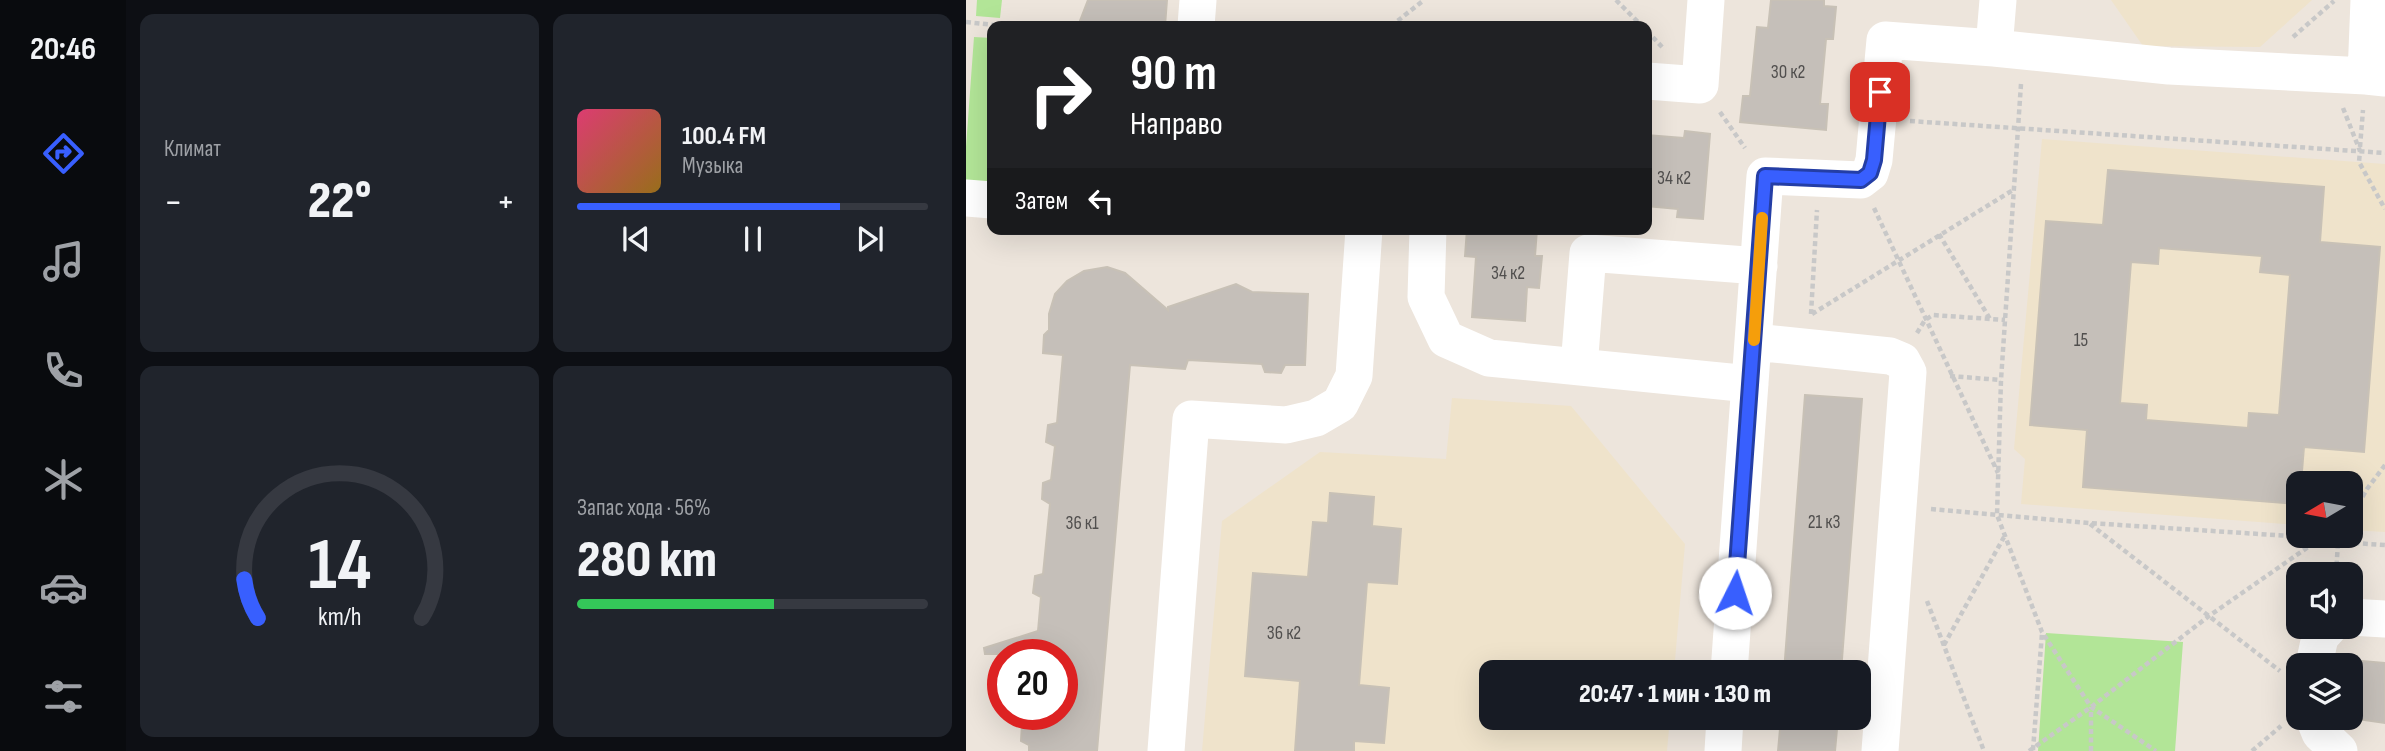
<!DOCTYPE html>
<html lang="ru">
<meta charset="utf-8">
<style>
body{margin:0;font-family:"Sofia Sans Condensed",sans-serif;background:#20242c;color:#f1f3f6;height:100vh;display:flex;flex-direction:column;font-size:26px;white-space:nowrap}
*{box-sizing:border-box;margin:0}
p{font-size:23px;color:#9ea1a6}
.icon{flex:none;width:38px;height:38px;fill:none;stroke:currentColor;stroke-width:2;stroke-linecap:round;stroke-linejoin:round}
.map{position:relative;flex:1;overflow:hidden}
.drawer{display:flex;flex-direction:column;gap:14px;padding:14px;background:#0d0f14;width:840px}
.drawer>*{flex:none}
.banner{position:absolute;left:21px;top:21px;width:665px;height:214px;border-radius:14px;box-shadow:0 7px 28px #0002;background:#202124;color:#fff;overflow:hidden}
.needle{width:46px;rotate:260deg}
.controls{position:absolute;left:1320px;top:471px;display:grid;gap:14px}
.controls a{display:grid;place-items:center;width:77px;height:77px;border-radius:14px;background:#171b24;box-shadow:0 7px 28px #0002;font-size:35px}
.speed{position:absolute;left:21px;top:639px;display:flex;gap:14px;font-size:35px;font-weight:700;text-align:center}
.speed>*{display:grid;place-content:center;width:91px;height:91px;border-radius:50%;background:#171b24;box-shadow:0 7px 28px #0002;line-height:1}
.speed .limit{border:10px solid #d22;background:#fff;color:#111}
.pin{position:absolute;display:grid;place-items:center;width:60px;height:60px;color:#fff;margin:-30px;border-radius:14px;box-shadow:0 4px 10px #0006}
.me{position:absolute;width:77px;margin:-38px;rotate:4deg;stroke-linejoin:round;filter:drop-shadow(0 0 5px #0008)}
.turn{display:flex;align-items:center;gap:24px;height:147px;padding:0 28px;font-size:32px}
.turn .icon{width:91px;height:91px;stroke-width:2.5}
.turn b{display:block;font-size:49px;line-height:60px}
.then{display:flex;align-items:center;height:66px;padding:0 28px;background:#0003;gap:14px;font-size:26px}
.big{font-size:52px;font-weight:800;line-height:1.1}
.drawer .tile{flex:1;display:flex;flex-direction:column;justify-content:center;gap:10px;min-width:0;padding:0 24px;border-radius:14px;background:#20242c}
.drawer .dial{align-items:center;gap:0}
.dial svg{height:182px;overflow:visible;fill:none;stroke:#363941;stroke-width:7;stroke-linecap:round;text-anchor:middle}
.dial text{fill:#f1f3f6;stroke:none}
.song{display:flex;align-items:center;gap:21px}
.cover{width:84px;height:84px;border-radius:10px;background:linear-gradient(135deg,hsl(340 70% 55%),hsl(40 70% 35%))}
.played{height:7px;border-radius:4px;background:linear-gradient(90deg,#385ffe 75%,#363941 75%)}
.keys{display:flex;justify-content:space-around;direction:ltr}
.heat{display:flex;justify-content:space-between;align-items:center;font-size:38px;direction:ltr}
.charge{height:10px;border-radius:5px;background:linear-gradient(90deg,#34c759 56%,#363941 0)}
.drawer .tiles{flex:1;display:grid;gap:14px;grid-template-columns:repeat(2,1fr)}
.trip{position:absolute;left:513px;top:660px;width:392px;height:70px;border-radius:14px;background:#171b24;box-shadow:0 7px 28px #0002;font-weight:800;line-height:70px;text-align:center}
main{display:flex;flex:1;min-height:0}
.tabs{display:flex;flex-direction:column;width:126px;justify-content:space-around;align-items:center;background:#090b0e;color:#9ea1a6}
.tabs .icon{width:49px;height:49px}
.tabs .active{color:#385ffe}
.tabs b{font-size:32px;color:#f1f3f6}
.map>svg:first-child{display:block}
</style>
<main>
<nav class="tabs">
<b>20:46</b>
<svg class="icon active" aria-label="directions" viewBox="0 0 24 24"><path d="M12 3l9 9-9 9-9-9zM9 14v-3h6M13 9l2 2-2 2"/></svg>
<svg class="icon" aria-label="music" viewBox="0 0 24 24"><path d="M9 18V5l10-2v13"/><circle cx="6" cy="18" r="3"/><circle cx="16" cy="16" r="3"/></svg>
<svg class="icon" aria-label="phone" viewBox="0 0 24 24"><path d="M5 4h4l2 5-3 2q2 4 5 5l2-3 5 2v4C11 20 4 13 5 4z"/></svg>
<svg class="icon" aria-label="climate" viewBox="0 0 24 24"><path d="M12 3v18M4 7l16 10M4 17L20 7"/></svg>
<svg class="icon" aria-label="car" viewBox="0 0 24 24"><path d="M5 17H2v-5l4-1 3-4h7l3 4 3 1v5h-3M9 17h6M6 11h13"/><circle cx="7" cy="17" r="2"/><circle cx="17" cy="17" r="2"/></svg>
<svg class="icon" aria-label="filters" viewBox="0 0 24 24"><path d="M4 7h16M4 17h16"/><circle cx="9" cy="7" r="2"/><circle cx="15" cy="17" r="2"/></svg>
</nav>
<section class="drawer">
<div class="tiles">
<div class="tile"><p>Климат</p>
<div class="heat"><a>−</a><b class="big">22°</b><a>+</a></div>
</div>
<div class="tile">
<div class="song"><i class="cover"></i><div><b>100.4 FM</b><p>Музыка</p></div></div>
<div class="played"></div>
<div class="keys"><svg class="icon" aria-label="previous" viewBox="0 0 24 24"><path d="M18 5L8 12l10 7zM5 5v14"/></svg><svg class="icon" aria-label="pause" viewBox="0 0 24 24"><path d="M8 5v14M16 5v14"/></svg><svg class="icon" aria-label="next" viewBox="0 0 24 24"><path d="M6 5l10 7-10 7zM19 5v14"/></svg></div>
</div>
<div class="tile dial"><svg viewBox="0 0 100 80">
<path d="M14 69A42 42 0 1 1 86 69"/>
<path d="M14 69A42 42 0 0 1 8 52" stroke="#385ffe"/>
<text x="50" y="56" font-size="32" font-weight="700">14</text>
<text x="50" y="72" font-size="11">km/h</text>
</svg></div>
<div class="tile"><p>Запас хода · 56%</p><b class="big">280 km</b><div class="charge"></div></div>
</div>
</section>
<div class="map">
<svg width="1419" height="751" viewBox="0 0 1419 751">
<rect width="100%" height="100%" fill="#ede5dc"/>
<path fill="#efe3cb" d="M 1145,0 L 1346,0 L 1294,47 L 1177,46 Z
M 1076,139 L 1419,164 L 1419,532 L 1384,530 L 1384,483 L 1332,483 L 1332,525 L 1055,504 L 1059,459 L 1048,449 Z
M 486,398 L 605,406 L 719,544 L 708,672 L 525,672 L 525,718 L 704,718 L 701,751 L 236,751 L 256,521 L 354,452 L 480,459 Z"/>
<path fill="#b2e597" d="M 11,0 L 36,0 L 34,18 L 10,16 Z
M 8,37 L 26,38 L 25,187 L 0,186 L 0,147 Z
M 1080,633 L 1217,642 L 1209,751 L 1072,751 Z"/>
<path fill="#c5bfb9" stroke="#c8c1b6" stroke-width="2" fill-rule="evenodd" d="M 122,0 L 201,0 L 199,26 L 112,26 Z
M 805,0 L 858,0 L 858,6 L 870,7 L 867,39 L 860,39 L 854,104 L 862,104 L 860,130 L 774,122 L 777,96 L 784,96 L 791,27 L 802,28 Z
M 719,131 L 744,134 L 737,219 L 711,217 L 712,209 L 681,206 L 681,135 L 718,138 Z
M 1142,170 L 1358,187 L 1354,242 L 1414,247 L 1398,452 L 1338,447 L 1335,483 L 1332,483 L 1332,504 L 1117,487 L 1121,430 L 1064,425 L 1080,221 L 1137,225 ZM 1193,248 L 1296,256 L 1294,272 L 1324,275 L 1313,415 L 1283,413 L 1282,428 L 1180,420 L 1181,405 L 1154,403 L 1165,262 L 1192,264 Z
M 501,229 L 571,229 L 569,256 L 576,256 L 573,288 L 561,287 L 559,321 L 506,317 L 510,257 L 499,256 Z
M 141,267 L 159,273 L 202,310 L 202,307 L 270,284 L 286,292 L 342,294 L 339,365 L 319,365 L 315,373 L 299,372 L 296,364 L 222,360 L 219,369 L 164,365 L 131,751 L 63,751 L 63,745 L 55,741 L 56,724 L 65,721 L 66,714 L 96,714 L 96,654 L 19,654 L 18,648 L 72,631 L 75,597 L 67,593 L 69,576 L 77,574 L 84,504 L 76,499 L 77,483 L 85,480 L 89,446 L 80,442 L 82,425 L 91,423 L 97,355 L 77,353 L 78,335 L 83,330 L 83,314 L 89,294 L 101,281 L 118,271 Z
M 839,395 L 896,399 L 875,672 L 818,672 Z
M 364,493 L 408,497 L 406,526 L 435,529 L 431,584 L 401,582 L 393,685 L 423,688 L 418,743 L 388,741 L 388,751 L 329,751 L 334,681 L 279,676 L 287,573 L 342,577 L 347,522 L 362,523 Z
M 1384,660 L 1419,663 L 1419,723 L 1384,718 Z
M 815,718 L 872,718 L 869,751 L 812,751 Z"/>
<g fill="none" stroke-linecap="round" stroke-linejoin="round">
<path stroke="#c8c8c8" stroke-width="4.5" stroke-dasharray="5 3.5" stroke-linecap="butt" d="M 650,0 L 676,26
M 0,22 L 38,26
M 425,26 L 458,0
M 681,31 L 697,48
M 1327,37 L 1368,1
M 1055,84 L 1035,380 L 1031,515 L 1076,632 L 1125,707 L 1190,751
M 1377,108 L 1394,151 L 1393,162 L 1419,209
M 754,112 L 779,148
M 944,121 L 1419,153
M 1394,147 L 1397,110
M 908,208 L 1032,473
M 973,234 L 1024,319
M 845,314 L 851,210
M 846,314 L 1047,190
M 951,333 L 959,320 L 967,315 L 1039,320
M 984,376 L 1035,380
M 965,509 L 1123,523 L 1355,538 L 1372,542 L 1419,545
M 1384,519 L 1401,489 L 1419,465
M 1124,524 L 1314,671
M 1370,574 L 1372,542 L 1375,536
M 961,601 L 1018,751
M 978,645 L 1038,537
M 1067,750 L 1076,633
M 1063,751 L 1125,707 L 1243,616 L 1355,538
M 1125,751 L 1125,707
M 1286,751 L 1315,726"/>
<path stroke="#fff" stroke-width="37" d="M 1403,0 L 1400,76 L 1419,78
M 230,26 L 232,0
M 1028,48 L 1203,66 L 1400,76
M 681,81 L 734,85 L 740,0
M 0,198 L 26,200
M 462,229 L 460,297 L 480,339 L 523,358 L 784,384
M 788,342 L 924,356 L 936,361 L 942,372 L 914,751
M 613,367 L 622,253 L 793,266
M 1384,617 L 1419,619
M 1348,665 L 1354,637 L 1364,626
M 763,672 L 799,176 L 895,180 L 904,173 L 908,160 L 919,40 L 1028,48 L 1032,0
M 1348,718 L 1354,733 L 1373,751
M 200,751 L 225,419 L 320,425 L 350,418 L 374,404 L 388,376 L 398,229
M 757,751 L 759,718"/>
</g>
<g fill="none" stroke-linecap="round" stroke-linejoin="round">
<g stroke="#243ea5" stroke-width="18">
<path id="route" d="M 769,593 L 799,176 L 895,180 L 904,173 L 908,160 L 914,92"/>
</g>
<use href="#route" stroke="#385ffe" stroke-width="12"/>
<path stroke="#f59e0b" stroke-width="12" d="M 788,340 L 796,218"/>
</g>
<g text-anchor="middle" stroke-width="7" stroke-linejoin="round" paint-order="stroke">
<g font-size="19" fill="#514f4e">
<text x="822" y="78">30 к2</text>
<text x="708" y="184">34 к2</text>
<text x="542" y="279">34 к2</text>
<text x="1115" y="346">15</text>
<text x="858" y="528">21 к3</text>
<text x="116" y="529">36 к1</text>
<text x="318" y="639">36 к2</text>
</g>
</g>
</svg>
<div class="controls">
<a><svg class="needle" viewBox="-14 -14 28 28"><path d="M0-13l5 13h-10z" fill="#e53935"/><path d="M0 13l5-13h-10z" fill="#9ea1a6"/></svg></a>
<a><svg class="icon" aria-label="sound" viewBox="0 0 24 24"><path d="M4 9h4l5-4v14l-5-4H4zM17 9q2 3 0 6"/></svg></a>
<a><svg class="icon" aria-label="layers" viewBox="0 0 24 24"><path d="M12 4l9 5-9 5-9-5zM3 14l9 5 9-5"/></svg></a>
</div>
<div class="speed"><div class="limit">20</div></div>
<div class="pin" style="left:914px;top:92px;background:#d93025"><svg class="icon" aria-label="arrive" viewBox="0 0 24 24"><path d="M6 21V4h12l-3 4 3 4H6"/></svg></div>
<svg class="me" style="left:769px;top:593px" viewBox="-20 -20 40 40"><circle r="19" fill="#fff"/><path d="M0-13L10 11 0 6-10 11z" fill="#385ffe"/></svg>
<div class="trip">20:47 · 1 мин · 130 m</div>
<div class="banner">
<div class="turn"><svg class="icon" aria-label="right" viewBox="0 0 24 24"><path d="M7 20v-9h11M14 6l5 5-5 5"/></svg><div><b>90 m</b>Направо</div></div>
<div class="then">Затем<svg class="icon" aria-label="left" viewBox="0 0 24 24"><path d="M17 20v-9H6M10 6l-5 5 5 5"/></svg></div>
</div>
</div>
</main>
